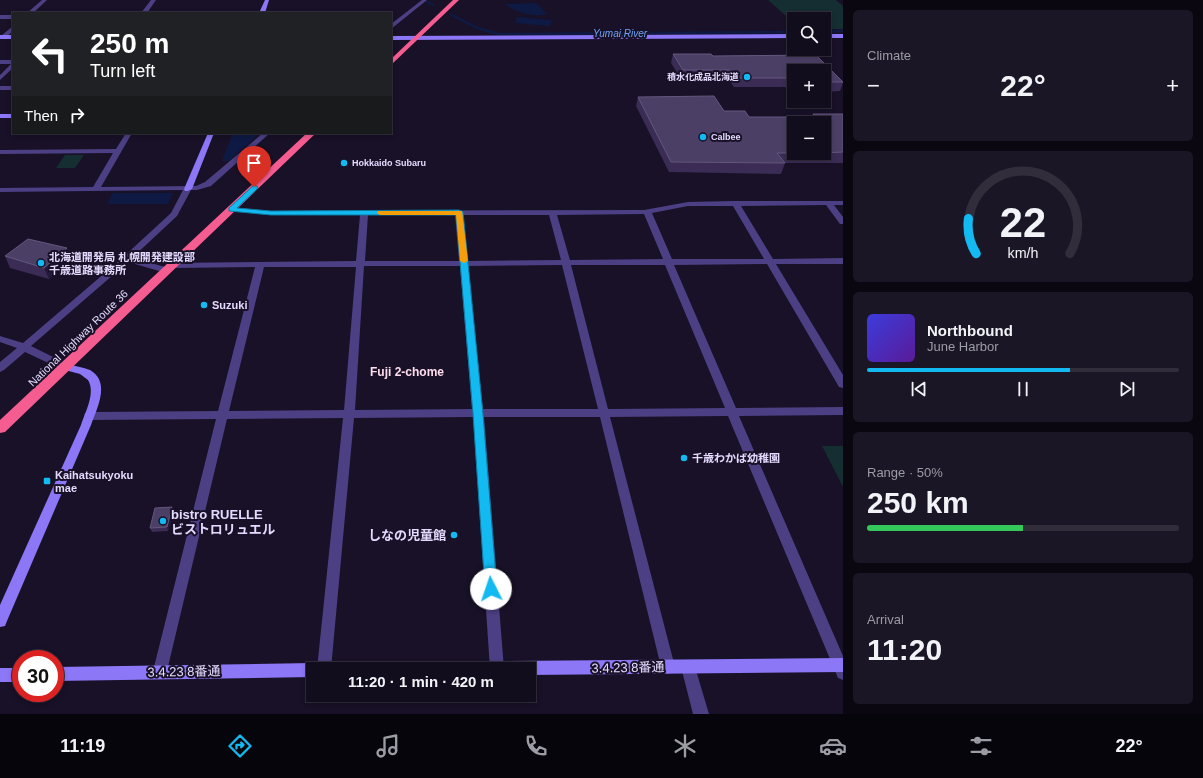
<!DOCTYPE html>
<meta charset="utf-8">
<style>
body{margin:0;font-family:Helvetica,"Noto Sans JP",sans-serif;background:#1b1626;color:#f1f3f6;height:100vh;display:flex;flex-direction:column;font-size:15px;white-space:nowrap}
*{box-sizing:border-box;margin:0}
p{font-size:13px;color:#9c9ca4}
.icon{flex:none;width:22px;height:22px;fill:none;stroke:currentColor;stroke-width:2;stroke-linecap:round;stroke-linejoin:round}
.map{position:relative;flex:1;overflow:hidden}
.drawer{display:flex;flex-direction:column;gap:10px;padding:10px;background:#0a0710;width:360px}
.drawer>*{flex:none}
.top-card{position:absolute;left:12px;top:12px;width:380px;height:122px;border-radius:0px;box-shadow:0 2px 6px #0003,0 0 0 1px #312d3b;background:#202124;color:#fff;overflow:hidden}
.buttons{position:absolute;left:787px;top:12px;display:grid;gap:8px}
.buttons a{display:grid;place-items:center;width:44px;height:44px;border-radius:0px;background:#120d1d;box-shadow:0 2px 6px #0003,0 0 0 1px #312d3b;font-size:20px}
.speed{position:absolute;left:12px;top:650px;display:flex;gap:8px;font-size:20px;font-weight:700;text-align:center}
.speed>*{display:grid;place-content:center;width:52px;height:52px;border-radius:50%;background:#120d1d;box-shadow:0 2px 6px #0003,0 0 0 1px #312d3b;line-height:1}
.speed .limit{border:6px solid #d22;background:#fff;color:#111}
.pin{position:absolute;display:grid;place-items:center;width:34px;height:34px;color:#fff;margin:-41px -17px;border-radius:50% 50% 50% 0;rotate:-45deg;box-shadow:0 0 4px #0007}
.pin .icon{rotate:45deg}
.me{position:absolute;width:44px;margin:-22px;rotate:356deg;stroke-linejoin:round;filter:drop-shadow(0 0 3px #0008)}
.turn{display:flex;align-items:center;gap:14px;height:84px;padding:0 12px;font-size:18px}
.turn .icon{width:52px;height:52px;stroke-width:2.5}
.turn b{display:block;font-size:28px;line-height:34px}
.then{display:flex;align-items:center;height:38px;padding:0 12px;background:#0003;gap:8px;font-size:15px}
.big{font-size:30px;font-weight:700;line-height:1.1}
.drawer .card{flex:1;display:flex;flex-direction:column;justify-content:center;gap:6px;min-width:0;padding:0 14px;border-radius:6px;background:#1b1626}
.drawer .dial{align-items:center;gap:0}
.dial svg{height:104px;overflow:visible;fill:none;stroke:#312d3b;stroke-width:7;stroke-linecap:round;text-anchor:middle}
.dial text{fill:#f1f3f6;stroke:none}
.song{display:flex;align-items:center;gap:12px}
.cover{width:48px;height:48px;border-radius:6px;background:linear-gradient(135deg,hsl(240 70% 55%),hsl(270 70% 35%))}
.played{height:4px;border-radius:2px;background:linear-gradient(90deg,#12baf1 65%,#312d3b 65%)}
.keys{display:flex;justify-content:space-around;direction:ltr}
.heat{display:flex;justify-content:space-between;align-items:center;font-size:22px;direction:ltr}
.charge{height:6px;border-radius:3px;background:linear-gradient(90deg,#34c759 50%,#312d3b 0)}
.trip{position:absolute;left:306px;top:662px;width:230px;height:40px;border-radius:0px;background:#120d1d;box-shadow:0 2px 6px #0003,0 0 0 1px #312d3b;font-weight:700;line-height:40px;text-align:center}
.tab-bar{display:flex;height:64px;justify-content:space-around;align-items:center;background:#07050c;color:#9c9ca4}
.tab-bar .icon{width:28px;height:28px}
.tab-bar .selected{color:#12baf1}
.tab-bar b{font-size:18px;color:#f1f3f6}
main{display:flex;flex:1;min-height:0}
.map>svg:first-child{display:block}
</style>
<main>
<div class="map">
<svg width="843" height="714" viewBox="0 0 843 714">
<rect width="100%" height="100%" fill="#181127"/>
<path fill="#152e31" d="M 768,0 L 836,0 L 843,6 L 843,29 L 824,29 L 824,19 L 794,19 L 794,23 Z
M 65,155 L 84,155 L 75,168 L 56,168 Z
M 822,446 L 843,446 L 843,487 Z"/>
<path fill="#0e1a44" d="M 536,3 L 547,14 C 535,18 514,12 505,4 Z
M 517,17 L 552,20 L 550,26 L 515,23 Z
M 232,135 L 258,135 L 229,161 L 222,161 Z
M 113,193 L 173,193 L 168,204 L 107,204 Z"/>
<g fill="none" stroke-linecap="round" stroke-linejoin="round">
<path stroke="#0e1a44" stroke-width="2.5" d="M 423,0 L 433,5
M 450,14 L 477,28 L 499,34 L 794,32
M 824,32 L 843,31"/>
<path fill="#4c3f83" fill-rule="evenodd" d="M 42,0 L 47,0 L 33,13 L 27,13 Z
M 151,0 L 156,0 L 147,13 L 141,13 Z
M 422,0 L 427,0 L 391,29 L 391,24 Z
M 0,15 L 13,15 L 13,19 L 0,19 Z
M 13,26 L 13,31 L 5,38 L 1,38 L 1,36 Z
M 0,60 L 13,60 L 13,68 L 0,80 L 0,75 L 11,64 L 0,64 Z
M 0,86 L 13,86 L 13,90 L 0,90 Z
M 126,133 L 132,133 L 101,187 L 196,186 L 205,182 L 263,133 L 270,133 L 211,186 L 197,190 L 191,190 L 177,216 L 132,258 L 169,268 L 170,270 L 169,272 L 166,273 L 128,262 L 31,346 L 69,365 L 70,367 L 69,369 L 61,369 L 25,352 L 4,370 L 0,372 L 0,362 L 17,348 L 0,342 L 0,336 L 23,343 L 120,260 L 171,213 L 183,190 L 0,192 L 0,188 L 93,187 L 113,153 L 0,154 L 0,150 L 116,149 Z
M 732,201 L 843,201 L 843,205 L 834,205 L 843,217 L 843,224 L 840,224 L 826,205 L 741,206 L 773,259 L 843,258 L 843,264 L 776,264 L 843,375 L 843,388 L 839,387 L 767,264 L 674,265 L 736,408 L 843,407 L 843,415 L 739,416 L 843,656 L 843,680 L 838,678 L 728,416 L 610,417 L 675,667 L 673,672 L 668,674 L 663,672 L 661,667 L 600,417 L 484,417 L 504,669 L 490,669 L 473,417 L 354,418 L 331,669 L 317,669 L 343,418 L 227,419 L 167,671 L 165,676 L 160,678 L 155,676 L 153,671 L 216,419 L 89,420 L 85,419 L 84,416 L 85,413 L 89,412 L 218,411 L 255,267 L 173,268 L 169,265 L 170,263 L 356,261 L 360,215 L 271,215 L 231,211 L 227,209 L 228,207 L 271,211 L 644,210 L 688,202 ZM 688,206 L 733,206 L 764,259 L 672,259 L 652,213 ZM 644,214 L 663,259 L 570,260 L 557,215 ZM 368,215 L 455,215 L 459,261 L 365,261 ZM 463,215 L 549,215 L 561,260 L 468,261 ZM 562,265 L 598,409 L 483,409 L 468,266 ZM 571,265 L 665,265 L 725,408 L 608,409 ZM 364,266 L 460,266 L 472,409 L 355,410 ZM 264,267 L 356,267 L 344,410 L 229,411 Z
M 688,660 L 693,662 L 695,667 L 709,714 L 693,714 L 681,667 L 683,662 Z"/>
<path fill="#8c77f7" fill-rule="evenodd" d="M 265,0 L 269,0 L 265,13 L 259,13 Z
M 794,34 L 794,38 L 391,40 L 391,36 Z
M 824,34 L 843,34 L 843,38 L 824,38 Z
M 0,35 L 13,35 L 13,39 L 0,39 Z
M 0,114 L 13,114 L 13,118 L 0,118 Z
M 208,133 L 214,133 L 192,189 L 188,191 L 185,191 L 184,189 Z
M 65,363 C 73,366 82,367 90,370 C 111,382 97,408 91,425 L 7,621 L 5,626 L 0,627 L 0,605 L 81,425 C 85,412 96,393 88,380 L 80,374 L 61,369 L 60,367 L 61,365 Z
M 843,658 L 843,672 L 529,675 L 529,669 L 406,669 L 408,664 L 413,662 Z
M 313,663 L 318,665 L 320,669 L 313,669 L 313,677 L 55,681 L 55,667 Z
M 0,668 L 21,668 L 21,682 L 0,682 Z"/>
<path fill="#f55c90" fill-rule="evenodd" d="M 453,0 L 459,0 L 391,65 L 391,59 Z
M 307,133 L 316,133 L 5,432 L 0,433 L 0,420 Z"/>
</g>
<path fill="#3a2c54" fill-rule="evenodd" d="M 673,54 L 711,54 L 713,56 L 816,55 L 843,82 L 843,83 L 840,91 L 824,92 L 824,71 L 794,71 L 794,92 L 789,92 L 785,87 L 734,87 L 728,79 L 681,79 L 671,63 Z
M 638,97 L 724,111 L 749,117 L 811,117 L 813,114 L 843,114 L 843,163 L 785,163 L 781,174 L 669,172 L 636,106 ZM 824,123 L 824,153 L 794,153 Z
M 67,248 L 72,259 L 49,279 L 10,268 L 5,256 Z
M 174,510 L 168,531 L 152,532 L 150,528 Z"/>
<path fill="#25193a" d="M 67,248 L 72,259 L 49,279 L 44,268 Z
M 172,507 L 174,510 L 168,531 L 167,527 Z"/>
<path fill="#4c3f66" stroke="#64577e" d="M 673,54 L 711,54 L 713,56 L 816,55 L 843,82 L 824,82 L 824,71 L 794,71 L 794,82 L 792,82 L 788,78 L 737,78 L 730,70 L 683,70 Z
M 714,96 L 724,111 L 745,111 L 749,117 L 816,117 L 813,114 L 843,114 L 843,152 L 824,153 L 824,123 L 794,123 L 794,153 L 795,153 L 777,153 L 785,163 L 671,162 L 638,97 Z
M 28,239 L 67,248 L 44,268 L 5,256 Z
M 172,507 L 167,527 L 150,528 L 155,508 Z"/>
<path fill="#12baf1" stroke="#0c799d" d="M 254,185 L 258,187 L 257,189 L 237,208 L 271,211 L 459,210 L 463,212 L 483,414 L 497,589 L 495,593 L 491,594 L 487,593 L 485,589 L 473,414 L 456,215 L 271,215 L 229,211 L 229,208 Z"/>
<path fill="#f59e0b" d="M 378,211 L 462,211 L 468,261 L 464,263 L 460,261 L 456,215 L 380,215 L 377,213 Z"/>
<g fill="#12baf1" stroke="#181127" stroke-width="1.5">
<circle cx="747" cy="77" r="4"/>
<circle cx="703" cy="137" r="4"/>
<circle cx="344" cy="163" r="4"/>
<circle cx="41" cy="263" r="4"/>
<circle cx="204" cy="305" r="4"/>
<circle cx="684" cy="458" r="4"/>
<rect x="43" y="477" width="8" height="8" rx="2"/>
<circle cx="163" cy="521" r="4"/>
<circle cx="454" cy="535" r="4"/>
</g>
<g text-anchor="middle" stroke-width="4" stroke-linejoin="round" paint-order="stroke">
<g font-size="9" font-weight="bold" fill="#e3dafd" stroke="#181127" text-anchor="start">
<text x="739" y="80" text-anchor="end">積水化成品北海道</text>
<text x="711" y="140">Calbee</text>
<text x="352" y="166">Hokkaido Subaru</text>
</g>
<g font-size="10" font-style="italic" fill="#6ea4f6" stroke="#181127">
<text x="620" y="37">Yumai River</text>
</g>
<g font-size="11" font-weight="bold" fill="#e3dafd" stroke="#181127" text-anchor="start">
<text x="49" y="261">北海道開発局 札幌開発建設部<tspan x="49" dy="13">千歳道路事務所</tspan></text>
<text x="212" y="309">Suzuki</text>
<text x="692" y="462">千歳わかば幼稚園</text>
<text x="55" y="479">Kaihatsukyoku<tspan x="55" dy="13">mae</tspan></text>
</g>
<g font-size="11" fill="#e3dafd" stroke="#181127">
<text transform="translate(78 338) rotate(-44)" y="4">National Highway Route 36</text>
</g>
<g font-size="12" font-weight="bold" fill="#fddcec" stroke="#181127">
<text x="407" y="376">Fuji 2-chome</text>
</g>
<g font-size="13" font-weight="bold" fill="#e3dafd" stroke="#181127" text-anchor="start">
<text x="171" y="519">bistro RUELLE<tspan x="171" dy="15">ビストロリュエル</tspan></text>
<text x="446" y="540" text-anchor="end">しなの児童館</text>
</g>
<g font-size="13" fill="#e3dafd" stroke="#181127">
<text transform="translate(628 667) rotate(-1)" y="5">3.4.23 8番通</text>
<text transform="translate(184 671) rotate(-1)" y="5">3.4.23 8番通</text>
</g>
</g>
</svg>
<div class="buttons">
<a><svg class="icon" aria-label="search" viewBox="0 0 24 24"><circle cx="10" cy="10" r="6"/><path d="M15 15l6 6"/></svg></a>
<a>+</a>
<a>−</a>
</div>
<div class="speed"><div class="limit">30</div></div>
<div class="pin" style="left:254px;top:187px;background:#d93025"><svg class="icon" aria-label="arrive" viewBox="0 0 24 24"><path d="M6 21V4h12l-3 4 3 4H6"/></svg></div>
<svg class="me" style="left:491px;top:589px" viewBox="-20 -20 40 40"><circle r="19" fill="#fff"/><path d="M0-13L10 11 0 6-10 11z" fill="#12baf1"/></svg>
<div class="trip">11:20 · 1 min · 420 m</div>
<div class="top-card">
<div class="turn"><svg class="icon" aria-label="left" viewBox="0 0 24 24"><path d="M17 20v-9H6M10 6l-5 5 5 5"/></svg><div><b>250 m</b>Turn left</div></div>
<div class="then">Then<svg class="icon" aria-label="right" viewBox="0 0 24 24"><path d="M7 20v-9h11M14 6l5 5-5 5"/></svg></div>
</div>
</div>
<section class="drawer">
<div class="card"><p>Climate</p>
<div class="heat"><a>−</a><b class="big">22°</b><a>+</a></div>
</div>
<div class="card dial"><svg viewBox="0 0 100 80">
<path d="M14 69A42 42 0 1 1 86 69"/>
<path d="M14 69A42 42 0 0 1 8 42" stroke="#12baf1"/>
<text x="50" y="56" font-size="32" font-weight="700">22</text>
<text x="50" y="72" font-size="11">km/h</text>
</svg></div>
<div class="card">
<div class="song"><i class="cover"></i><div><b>Northbound</b><p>June Harbor</p></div></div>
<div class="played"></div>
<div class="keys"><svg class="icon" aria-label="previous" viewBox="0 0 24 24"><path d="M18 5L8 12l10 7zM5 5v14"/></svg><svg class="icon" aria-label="pause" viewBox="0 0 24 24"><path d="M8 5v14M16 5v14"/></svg><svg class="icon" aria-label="next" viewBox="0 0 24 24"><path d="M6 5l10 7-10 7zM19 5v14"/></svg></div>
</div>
<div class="card"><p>Range · 50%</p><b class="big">250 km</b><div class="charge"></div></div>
<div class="card"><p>Arrival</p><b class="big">11:20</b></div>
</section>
</main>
<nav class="tab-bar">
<b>11:19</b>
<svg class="icon selected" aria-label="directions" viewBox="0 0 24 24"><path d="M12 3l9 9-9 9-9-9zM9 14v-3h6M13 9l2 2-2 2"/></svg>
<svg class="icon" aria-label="music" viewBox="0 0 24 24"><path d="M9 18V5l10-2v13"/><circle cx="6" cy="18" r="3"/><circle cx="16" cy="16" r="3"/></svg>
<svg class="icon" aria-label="phone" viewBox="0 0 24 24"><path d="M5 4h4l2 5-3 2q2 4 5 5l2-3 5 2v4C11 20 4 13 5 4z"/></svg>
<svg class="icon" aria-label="climate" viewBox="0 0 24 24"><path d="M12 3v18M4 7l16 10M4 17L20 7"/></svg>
<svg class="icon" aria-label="car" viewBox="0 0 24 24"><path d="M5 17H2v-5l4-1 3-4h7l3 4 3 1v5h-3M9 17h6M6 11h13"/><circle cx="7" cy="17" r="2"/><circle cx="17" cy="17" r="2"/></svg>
<svg class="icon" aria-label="filters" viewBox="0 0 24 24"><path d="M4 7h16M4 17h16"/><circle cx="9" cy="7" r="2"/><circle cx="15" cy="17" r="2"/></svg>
<b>22°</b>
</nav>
